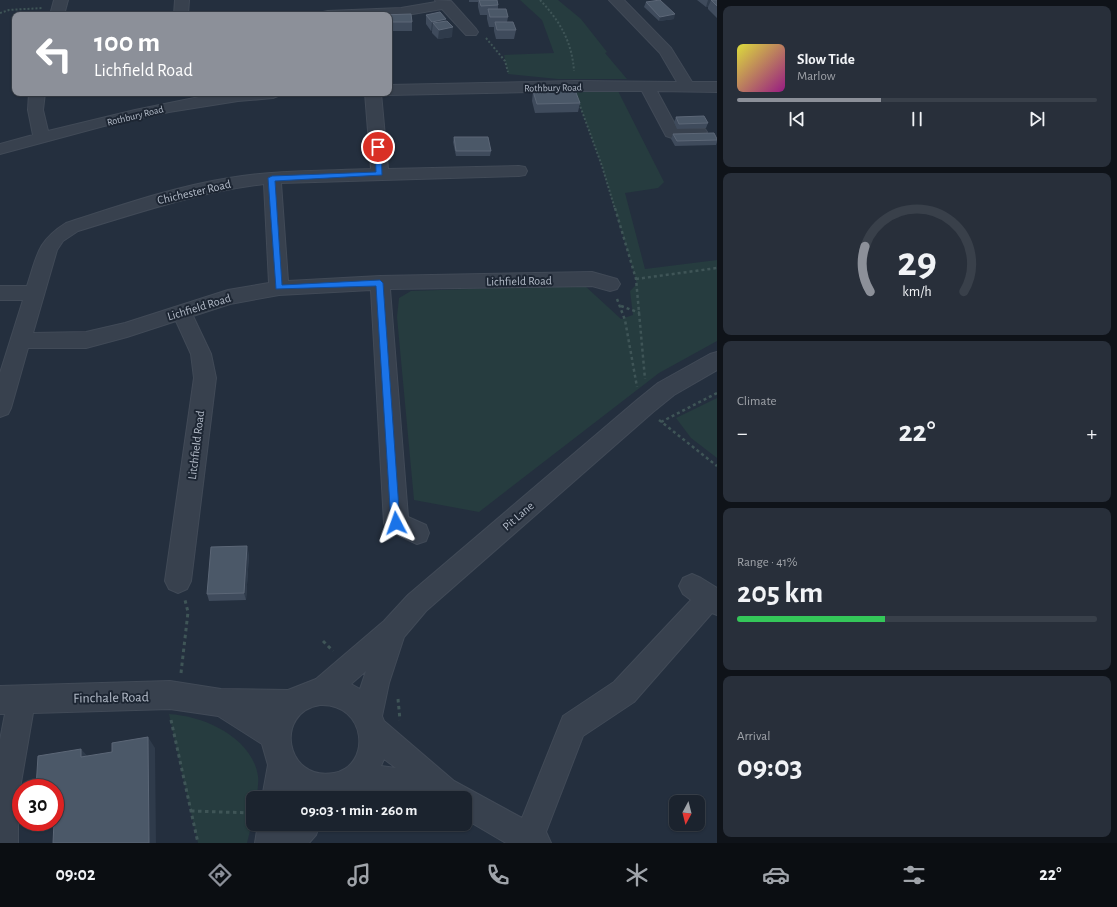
<!DOCTYPE html>
<meta charset="utf-8">
<style>
body{margin:0;font-family:"Alegreya Sans",sans-serif;background:#282f3a;color:#f1f3f6;height:100vh;display:flex;flex-direction:column;font-size:15px;white-space:nowrap}
*{box-sizing:border-box;margin:0}
p{font-size:13px;color:#a0a4aa}
.icon{flex:none;width:22px;height:22px;fill:none;stroke:currentColor;stroke-width:2;stroke-linecap:round;stroke-linejoin:round}
.map{position:relative;flex:1;overflow:hidden}
.panel{display:flex;flex-direction:column;gap:6px;padding:6px;background:#0f1319;width:400px}
.panel>*{flex:none}
.banner{position:absolute;left:12px;top:12px;width:380px;height:84px;border-radius:8px;box-shadow:0 1px 3px #0004,0 0 0 1px #39404a;background:#8c9099;color:#fff;overflow:hidden}
.needle{width:26px;rotate:187deg}
.buttons{position:absolute;left:669px;top:795px;display:grid;gap:8px}
.buttons a{display:grid;place-items:center;width:36px;height:36px;border-radius:8px;background:#1b232e;box-shadow:0 1px 3px #0004,0 0 0 1px #39404a;font-size:20px}
.speed{position:absolute;left:12px;top:779px;display:flex;gap:8px;font-size:20px;font-weight:700;text-align:center}
.speed>*{display:grid;place-content:center;width:52px;height:52px;border-radius:50%;background:#1b232e;box-shadow:0 1px 3px #0004,0 0 0 1px #39404a;line-height:1}
.speed .limit{border:6px solid #d22;background:#fff;color:#111}
.pin{position:absolute;display:grid;place-items:center;width:34px;height:34px;color:#fff;margin:-17px;border:2px solid #fff;border-radius:50%;box-shadow:0 1px 4px #0007}
.me{position:absolute;width:44px;margin:-22px;rotate:356deg;stroke-linejoin:round;filter:drop-shadow(0 0 3px #0008)}
.turn{display:flex;align-items:center;gap:14px;height:84px;padding:0 16px;font-size:18px}
.turn .icon{width:52px;height:52px;stroke-width:2.5}
.turn b{display:block;font-size:28px;line-height:34px}
.big{font-size:30px;font-weight:600;line-height:1.1}
.panel .card{flex:1;display:flex;flex-direction:column;justify-content:center;gap:6px;min-width:0;padding:0 14px;border-radius:8px;background:#282f3a}
.panel .dial{align-items:center;gap:0}
.dial svg{height:104px;overflow:visible;fill:none;stroke:#39404a;stroke-width:7;stroke-linecap:round;text-anchor:middle}
.dial text{fill:#f1f3f6;stroke:none}
.song{display:flex;align-items:center;gap:12px}
.cover{width:48px;height:48px;border-radius:6px;background:linear-gradient(135deg,hsl(60 70% 55%),hsl(310 70% 35%))}
.played{height:4px;border-radius:2px;background:linear-gradient(90deg,#8c9099 40%,#39404a 40%)}
.keys{display:flex;justify-content:space-around;direction:ltr}
.heat{display:flex;justify-content:space-between;align-items:center;font-size:22px;direction:ltr}
.charge{height:6px;border-radius:3px;background:linear-gradient(90deg,#34c759 41%,#39404a 0)}
.trip{position:absolute;left:246px;top:791px;width:226px;height:40px;border-radius:8px;background:#1b232e;box-shadow:0 1px 3px #0004,0 0 0 1px #39404a;font-weight:600;line-height:40px;text-align:center}
.tab-bar{display:flex;height:64px;justify-content:space-around;align-items:center;background:#0b0e12;color:#a0a4aa}
.tab-bar .icon{width:28px;height:28px}
.tab-bar .selected{color:#8c9099}
.tab-bar b{font-size:18px;color:#f1f3f6}
main{display:flex;flex:1;min-height:0}
.map>svg:first-child{display:block}
</style>
<main>
<div class="map">
<svg width="717" height="843" viewBox="0 0 717 843">
<rect width="100%" height="100%" fill="#242f3e"/>
<path fill="#263c3f" d="M 520,0 L 558,0 L 581,19 L 607,52 L 605,53 L 627,79 L 558,79 L 508,74 L 504,55 L 554,53 L 542,20 Z
M 618,91 L 664,182 L 658,188 L 625,193 L 645,269 L 717,260 L 717,341 L 659,373 L 479,512 L 414,500 L 397,317 L 399,298 L 411,291 L 584,285 L 621,319 L 633,315 L 630,291 L 637,284 L 633,269 L 602,166 L 575,92 Z
M 717,398 L 717,458 L 691,438 L 676,418 Z
M 169,714 C 204,716 252,737 258,776 C 259,783 257,791 257,798 L 253,798 L 253,819 L 247,843 L 198,843 Z"/>
<g fill="none" stroke-linecap="round" stroke-linejoin="round">
<g stroke="#414a57" stroke-width="2">
<path id="minor" d="M 54,0 L 68,0 L 64,15 L 50,15 Z
M 175,0 L 189,0 L 188,15 L 174,15 Z
M 435,0 L 451,1 L 476,29 L 478,32 L 476,35 L 466,35 L 442,9 L 401,16 L 321,15 L 323,12 L 328,11 L 401,8 L 436,2 Z
M 609,0 L 624,0 L 671,48 L 692,82 L 717,82 L 717,92 L 657,91 L 677,128 L 705,129 L 707,132 L 705,135 L 672,138 L 666,136 L 642,91 L 575,91 L 389,95 L 383,93 L 389,93 L 389,85 L 575,81 L 677,82 L 660,53 Z
M 29,93 L 45,93 L 43,110 L 48,131 L 135,110 L 204,96 L 227,93 L 281,93 L 278,96 L 273,98 L 238,101 L 169,112 L 104,126 L 0,154 L 0,144 L 33,135 L 28,110 Z
M 365,93 L 381,93 L 388,169 L 519,166 L 525,167 L 527,171 L 525,175 L 519,176 L 281,183 L 288,281 L 380,276 L 592,272 L 617,279 L 620,284 L 617,289 L 610,291 L 592,286 L 390,289 L 408,517 L 426,525 L 429,533 L 426,541 L 417,544 L 387,530 L 384,523 L 371,290 L 279,295 L 230,304 L 193,316 L 211,354 L 216,378 L 191,581 L 187,589 L 178,593 L 169,589 L 165,581 L 194,378 L 191,354 L 176,321 L 127,337 L 86,348 L 28,348 L 11,408 L 8,414 L 0,417 L 0,373 L 23,300 L 0,300 L 0,286 L 27,286 C 37,256 37,241 66,223 C 119,206 173,187 229,178 C 276,170 324,171 371,169 ZM 264,184 L 269,283 L 228,290 L 125,323 L 86,332 L 33,333 L 57,250 L 63,241 L 78,231 C 141,212 198,192 264,184 Z
M 717,352 L 717,370 L 674,395 L 653,412 L 426,611 L 404,637 L 389,683 L 382,716 L 384,721 L 454,781 L 522,818 L 563,716 L 614,682 L 691,600 L 683,594 L 679,586 L 683,578 L 692,574 L 701,578 L 717,588 L 717,615 L 712,613 L 634,702 L 583,736 L 546,832 L 551,843 L 506,843 L 465,819 L 465,798 L 397,798 L 360,792 L 347,798 L 303,798 L 293,794 L 292,798 L 262,798 L 268,765 L 262,744 L 218,716 L 170,709 L 33,713 L 18,800 L 18,843 L 0,843 L 0,740 L 5,714 L 0,714 L 0,686 L 170,681 L 221,689 L 288,690 L 316,679 L 384,621 L 408,595 L 637,400 L 658,383 L 710,354 ZM 366,671 L 360,689 L 351,684 ZM 320,705 C 367,703 372,766 334,773 C 285,782 274,712 320,705 ZM 384,759 L 396,768 L 381,766 Z
M 258,824 L 320,824 L 316,835 L 309,843 L 255,843 Z"/>
</g>
<path stroke="#3f5557" stroke-width="2" stroke-dasharray="2 2" stroke-linecap="butt" d="M 540,0 C 560,21 572,42 574,71
M 0,13 L 9,10 L 42,8
M 486,38 L 505,61 L 508,72
M 579,103 L 602,166 L 615,209"/>
<path stroke="#3f5557" stroke-width="2.5" stroke-dasharray="3 3" stroke-linecap="butt" d="M 615,208 L 636,279 L 645,379
M 636,279 L 717,268
M 617,299 L 625,320 L 637,387
M 621,306 L 640,313
M 659,420 L 717,466
M 661,422 L 717,393"/>
<path stroke="#3f5557" stroke-width="3" stroke-dasharray="3.5 3.5" stroke-linecap="butt" d="M 323,641 L 333,651
M 181,673 L 188,612 L 185,600
M 398,699 L 400,720
M 171,720 L 198,843
M 191,811 L 253,813"/>
<use href="#minor" fill="#38414e" fill-rule="evenodd"/>
</g>
<path fill="#3f4b5c" d="M 469,0 L 497,0 L 498,5 L 498,9 L 508,17 L 507,22 L 516,30 L 514,39 L 496,39 L 494,31 L 494,27 L 489,27 L 487,19 L 487,15 L 480,15 L 478,7 L 478,2 L 469,2 Z
M 697,0 L 717,0 L 717,18 L 708,9 L 708,7 L 706,7 Z
M 646,2 L 674,19 L 659,21 L 644,7 Z
M 389,15 L 412,22 L 412,31 L 389,31 Z
M 426,15 L 446,19 L 445,21 L 452,37 L 438,39 L 432,33 L 432,31 L 431,31 L 426,24 Z
M 533,91 L 580,103 L 578,112 L 535,113 L 532,101 Z
M 676,117 L 708,123 L 706,128 L 677,129 L 674,122 Z
M 673,134 L 717,139 L 717,142 L 716,145 L 675,146 L 671,139 Z
M 454,137 L 491,151 L 490,156 L 456,156 L 453,142 Z
M 249,554 L 246,600 L 209,601 L 207,594 Z"/>
<path fill="#2f3b4b" d="M 708,0 L 717,0 L 711,0 L 708,7 L 706,7 Z
M 675,14 L 674,19 L 659,21 L 660,17 Z
M 446,19 L 445,28 L 433,23 L 432,31 L 431,31 L 432,22 Z
M 453,27 L 452,37 L 438,39 L 439,30 Z
M 247,546 L 249,554 L 246,600 L 244,593 Z
M 148,737 L 155,748 L 156,843 L 149,843 Z
M 81,749 L 91,760 L 81,757 Z"/>
<path fill="#4b5868" stroke="#5c6777" d="M 479,0 L 497,0 L 498,5 L 481,6 Z
M 660,0 L 675,14 L 660,17 L 646,2 Z
M 711,0 L 717,0 L 717,6 Z
M 488,9 L 506,9 L 508,17 L 490,17 Z
M 440,12 L 446,19 L 432,22 L 426,15 Z
M 411,14 L 412,22 L 389,22 L 389,15 L 381,15 Z
M 447,21 L 453,27 L 439,30 L 433,23 Z
M 495,22 L 513,22 L 516,30 L 497,30 Z
M 575,90 L 580,103 L 537,104 L 533,91 Z
M 704,116 L 708,123 L 679,124 L 676,117 Z
M 714,133 L 717,139 L 717,140 L 677,141 L 673,134 Z
M 454,137 L 488,137 L 491,151 L 456,151 Z
M 247,546 L 244,593 L 207,594 L 211,547 Z
M 148,737 L 149,843 L 53,843 L 54,822 L 55,822 L 55,788 L 36,788 L 38,756 L 81,749 L 81,757 L 112,752 L 112,743 Z"/>
<path fill="#1a73e8" stroke="#114b97" d="M 375,145 L 381,147 L 382,175 L 275,181 L 282,285 L 380,280 L 383,283 L 400,523 L 396,527 L 391,523 L 376,286 L 276,289 L 268,178 L 272,176 L 376,172 Z"/>
<g text-anchor="middle" stroke-width="4" stroke-linejoin="round" paint-order="stroke">
<g font-size="10" fill="#b4bcc9" stroke="#1d2633">
<text transform="translate(553 87) rotate(-1)" y="4">Rothbury Road</text>
<text transform="translate(135 115) rotate(-14)" y="4">Rothbury Road</text>
</g>
<g font-size="12" fill="#b4bcc9" stroke="#1d2633">
<text transform="translate(194 192) rotate(-13)" y="4">Chichester Road</text>
<text transform="translate(519 281) rotate(-1)" y="4">Lichfield Road</text>
<text transform="translate(199 307) rotate(-17)" y="4">Lichfield Road</text>
<text transform="translate(196 445) rotate(-83)" y="4">Litchfield Road</text>
<text transform="translate(518 516) rotate(-41)" y="4">Pit Lane</text>
</g>
<g font-size="14" fill="#b4bcc9" stroke="#1d2633">
<text transform="translate(111 697) rotate(-1)" y="5">Finchale Road</text>
</g>
</g>
</svg>
<div class="buttons">
<a><svg class="needle" viewBox="-14 -14 28 28"><path d="M0-13l5 13h-10z" fill="#e53935"/><path d="M0 13l5-13h-10z" fill="#a0a4aa"/></svg></a>
</div>
<div class="speed"><div class="limit">30</div></div>
<div class="pin" style="left:378px;top:147px;background:#d93025"><svg class="icon" aria-label="arrive" viewBox="0 0 24 24"><path d="M6 21V4h12l-3 4 3 4H6"/></svg></div>
<svg class="me" style="left:396px;top:523px" viewBox="-20 -20 40 40"><path d="M0-17L14 15 0 8-14 15z" fill="#1a73e8" stroke="#fff" stroke-width="4"/></svg>
<div class="trip">09:03 · 1 min · 260 m</div>
<div class="banner">
<div class="turn"><svg class="icon" aria-label="left" viewBox="0 0 24 24"><path d="M17 20v-9H6M10 6l-5 5 5 5"/></svg><div><b>100 m</b>Lichfield Road</div></div>
</div>
</div>
<section class="panel">
<div class="card">
<div class="song"><i class="cover"></i><div><b>Slow Tide</b><p>Marlow</p></div></div>
<div class="played"></div>
<div class="keys"><svg class="icon" aria-label="previous" viewBox="0 0 24 24"><path d="M18 5L8 12l10 7zM5 5v14"/></svg><svg class="icon" aria-label="pause" viewBox="0 0 24 24"><path d="M8 5v14M16 5v14"/></svg><svg class="icon" aria-label="next" viewBox="0 0 24 24"><path d="M6 5l10 7-10 7zM19 5v14"/></svg></div>
</div>
<div class="card dial"><svg viewBox="0 0 100 80">
<path d="M14 69A42 42 0 1 1 86 69"/>
<path d="M14 69A42 42 0 0 1 10 34" stroke="#8c9099"/>
<text x="50" y="56" font-size="32" font-weight="700">29</text>
<text x="50" y="72" font-size="11">km/h</text>
</svg></div>
<div class="card"><p>Climate</p>
<div class="heat"><a>−</a><b class="big">22°</b><a>+</a></div>
</div>
<div class="card"><p>Range · 41%</p><b class="big">205 km</b><div class="charge"></div></div>
<div class="card"><p>Arrival</p><b class="big">09:03</b></div>
</section>
</main>
<nav class="tab-bar">
<b>09:02</b>
<svg class="icon selected" aria-label="directions" viewBox="0 0 24 24"><path d="M12 3l9 9-9 9-9-9zM9 14v-3h6M13 9l2 2-2 2"/></svg>
<svg class="icon" aria-label="music" viewBox="0 0 24 24"><path d="M9 18V5l10-2v13"/><circle cx="6" cy="18" r="3"/><circle cx="16" cy="16" r="3"/></svg>
<svg class="icon" aria-label="phone" viewBox="0 0 24 24"><path d="M5 4h4l2 5-3 2q2 4 5 5l2-3 5 2v4C11 20 4 13 5 4z"/></svg>
<svg class="icon" aria-label="climate" viewBox="0 0 24 24"><path d="M12 3v18M4 7l16 10M4 17L20 7"/></svg>
<svg class="icon" aria-label="car" viewBox="0 0 24 24"><path d="M5 17H2v-5l4-1 3-4h7l3 4 3 1v5h-3M9 17h6M6 11h13"/><circle cx="7" cy="17" r="2"/><circle cx="17" cy="17" r="2"/></svg>
<svg class="icon" aria-label="filters" viewBox="0 0 24 24"><path d="M4 7h16M4 17h16"/><circle cx="9" cy="7" r="2"/><circle cx="15" cy="17" r="2"/></svg>
<b>22°</b>
</nav>
